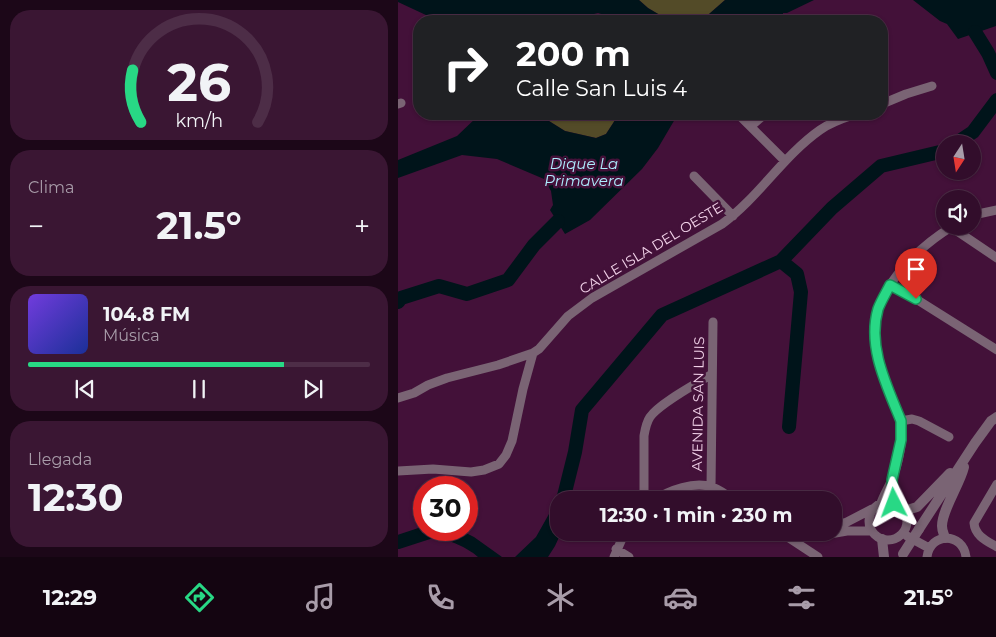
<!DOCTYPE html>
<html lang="es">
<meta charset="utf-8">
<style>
body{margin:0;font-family:Montserrat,sans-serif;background:#3a1633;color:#f1f3f6;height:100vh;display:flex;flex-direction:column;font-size:19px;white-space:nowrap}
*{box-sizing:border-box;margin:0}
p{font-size:16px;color:#a89ca9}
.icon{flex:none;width:28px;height:28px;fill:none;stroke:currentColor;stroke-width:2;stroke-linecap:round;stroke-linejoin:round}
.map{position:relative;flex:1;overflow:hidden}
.sheet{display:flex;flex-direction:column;gap:10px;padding:10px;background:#1c0718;width:398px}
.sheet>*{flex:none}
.top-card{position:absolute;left:15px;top:15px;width:475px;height:105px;border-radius:20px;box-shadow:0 1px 4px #0004,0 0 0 1px #4d2d47;background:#202124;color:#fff;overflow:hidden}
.needle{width:32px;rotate:192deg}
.controls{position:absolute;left:538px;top:135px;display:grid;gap:10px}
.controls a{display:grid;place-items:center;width:45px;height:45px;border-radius:50%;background:#320d2b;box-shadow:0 1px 4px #0004,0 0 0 1px #4d2d47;font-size:25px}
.speed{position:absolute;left:15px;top:476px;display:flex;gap:10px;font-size:25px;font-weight:700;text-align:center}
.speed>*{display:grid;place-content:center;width:65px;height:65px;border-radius:50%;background:#320d2b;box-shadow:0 1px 4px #0004,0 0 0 1px #4d2d47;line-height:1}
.speed .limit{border:8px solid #d22;background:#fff;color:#111}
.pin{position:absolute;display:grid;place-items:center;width:42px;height:42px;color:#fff;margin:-51px -21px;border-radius:50% 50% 50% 0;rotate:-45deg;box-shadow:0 0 5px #0007}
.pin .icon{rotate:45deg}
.me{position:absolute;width:55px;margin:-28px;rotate:357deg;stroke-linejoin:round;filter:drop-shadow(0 0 4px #0008)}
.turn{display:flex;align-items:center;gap:18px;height:105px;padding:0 20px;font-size:22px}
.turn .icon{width:65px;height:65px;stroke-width:2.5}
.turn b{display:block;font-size:35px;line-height:42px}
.big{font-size:38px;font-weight:700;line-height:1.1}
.sheet .card{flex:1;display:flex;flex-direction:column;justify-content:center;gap:8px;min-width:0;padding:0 18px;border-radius:20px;background:#3a1633}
.sheet .dial{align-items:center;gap:0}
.dial svg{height:130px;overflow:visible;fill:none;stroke:#4d2d47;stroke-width:7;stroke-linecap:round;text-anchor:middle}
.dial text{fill:#f1f3f6;stroke:none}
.song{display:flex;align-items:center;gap:15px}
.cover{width:60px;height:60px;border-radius:8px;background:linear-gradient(135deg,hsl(260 70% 55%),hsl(230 70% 35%))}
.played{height:5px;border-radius:2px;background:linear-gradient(90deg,#28d885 75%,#4d2d47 75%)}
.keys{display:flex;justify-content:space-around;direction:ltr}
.heat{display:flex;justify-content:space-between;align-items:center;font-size:28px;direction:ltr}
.trip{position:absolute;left:152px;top:491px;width:292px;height:50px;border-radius:20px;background:#320d2b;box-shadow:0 1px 4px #0004,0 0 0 1px #4d2d47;font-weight:700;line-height:50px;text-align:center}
.dock{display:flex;height:80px;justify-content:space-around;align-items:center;background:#140511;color:#a89ca9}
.dock .icon{width:35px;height:35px}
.dock .on{color:#28d885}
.dock b{font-size:22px;color:#f1f3f6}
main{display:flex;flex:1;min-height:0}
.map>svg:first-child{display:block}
</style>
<main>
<section class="sheet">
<div class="card dial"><svg viewBox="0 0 100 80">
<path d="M14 69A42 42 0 1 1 86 69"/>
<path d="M14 69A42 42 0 0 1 9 37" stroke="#28d885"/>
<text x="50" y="56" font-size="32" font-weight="700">26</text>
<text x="50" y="72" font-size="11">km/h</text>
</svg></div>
<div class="card"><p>Clima</p>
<div class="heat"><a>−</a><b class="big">21.5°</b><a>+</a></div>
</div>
<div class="card">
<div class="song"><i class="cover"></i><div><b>104.8 FM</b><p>Música</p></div></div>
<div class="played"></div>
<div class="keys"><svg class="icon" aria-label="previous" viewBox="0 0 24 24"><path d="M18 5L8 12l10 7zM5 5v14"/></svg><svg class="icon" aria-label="pause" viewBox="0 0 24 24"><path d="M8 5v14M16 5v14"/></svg><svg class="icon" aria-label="next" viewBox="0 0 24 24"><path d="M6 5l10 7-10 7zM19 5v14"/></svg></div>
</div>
<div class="card"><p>Llegada</p><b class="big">12:30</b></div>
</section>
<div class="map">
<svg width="599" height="557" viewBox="0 0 599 557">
<rect width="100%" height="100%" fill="#431139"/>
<path fill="#534b28" d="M 241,0 L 327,0 L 311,14 L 293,21 L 272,21 L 250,8 Z
M 141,114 L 221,114 L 208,134 L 198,138 L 167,131 L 143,116 Z"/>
<path fill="#00141a" d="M 0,0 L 241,0 L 250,8 L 272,21 L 225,21 L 200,13 L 184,17 L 180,21 L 55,21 L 54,20 L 41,15 L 30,16 L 0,2 Z
M 327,0 L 416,0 L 389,13 L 385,13 L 385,17 L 379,21 L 294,21 L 311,14 Z
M 515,0 L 598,0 L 598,26 L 560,39 L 549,24 L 542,21 Z
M 81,114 L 141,114 L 143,116 L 167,131 L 198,138 L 208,134 L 221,114 L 280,114 L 260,148 L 244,169 L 192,220 L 167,234 L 152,210 L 155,205 L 153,191 L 146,179 L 99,159 L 64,155 L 0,178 L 0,160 L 59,136 L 80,116 Z
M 160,498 L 164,500 L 161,500 L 161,532 L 163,533 L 157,546 L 150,557 L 117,557 L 138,537 Z
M 32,530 L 64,531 L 76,537 L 104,557 L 80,557 C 73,550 53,540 42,539 C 40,539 37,539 34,539 Z"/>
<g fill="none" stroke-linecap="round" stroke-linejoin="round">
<path stroke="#00141a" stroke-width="14" d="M 577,32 L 590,53 L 599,73
M 557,144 L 575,132 L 599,100
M 383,261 L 434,208 L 483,166 L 546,151
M 0,302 L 3,298 L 41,286 L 69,294 L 110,280 L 136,245 L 160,221
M 165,500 L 177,452 L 184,410 L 264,315 L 383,261 L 399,274 L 403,292 L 391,427
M 0,542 L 37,530 L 50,534"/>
<path stroke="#7a6474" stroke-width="9" d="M 0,104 L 3,103
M 484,104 L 508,94 L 534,86
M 340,114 L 387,161
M 353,126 L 367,114
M 296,176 L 335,216
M 574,217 L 580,214 L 599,210
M 553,227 L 599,258
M 492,285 L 518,299 L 599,350
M 0,398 L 16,393 L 30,385 L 49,378 L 100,365 L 135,353 L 141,349 L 170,316 L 194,298 L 324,224 C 361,197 385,156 422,130 C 433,122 446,118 458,114
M 503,421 L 514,419 L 521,421 L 551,437
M 0,471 L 35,469 L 73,472 L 86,470 L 101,464 L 108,455 L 114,441 L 125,389 L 135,353
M 599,484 L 576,523 C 577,536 589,541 599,547
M 313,487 L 315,322
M 246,500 L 246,436 C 247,430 248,423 252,417 C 262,403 298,384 314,374
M 256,500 C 272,490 296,481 314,487 C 322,490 329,495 335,500
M471 521a19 19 0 1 1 38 0a19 19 0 1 1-38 0Z
M 483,503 C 486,494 491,487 494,479 C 500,466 504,445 504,431 C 503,412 490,391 485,373 C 480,357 476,342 477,325 C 481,284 522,246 555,226
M 436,526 L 449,522 L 474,509
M 382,532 L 420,557
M 509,536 L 531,548
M 389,537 L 420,536 L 449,531 L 474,531
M 218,549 L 231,557
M 216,557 L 227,532
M 529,557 C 532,532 565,532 568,557"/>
<path stroke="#7a6474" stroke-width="10" d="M 506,511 L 519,507 L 552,473
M 521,529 L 577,443 L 593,421 L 599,417
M 547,538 C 546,534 544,531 544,526 C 544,510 562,484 566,467
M 484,539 L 486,557"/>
<path stroke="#7a6474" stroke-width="10" d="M 505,554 L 521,529"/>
</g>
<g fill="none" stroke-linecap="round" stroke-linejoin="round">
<g stroke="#1a8c56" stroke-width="12">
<path id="route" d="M 496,503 L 494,480 L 503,440 L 503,421 C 489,386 469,347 480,309 C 483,301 488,293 492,285 L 518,299"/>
</g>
<use href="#route" stroke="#28d885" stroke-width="9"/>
</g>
<g text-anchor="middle" stroke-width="5" stroke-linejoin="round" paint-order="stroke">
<g font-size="14" fill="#f2d2e9" stroke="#431139">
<text transform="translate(253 248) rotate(-31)" y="5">CALLE ISLA DEL OESTE</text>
<text transform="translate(300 404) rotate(-89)" y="5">AVENIDA SAN LUIS</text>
</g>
<g font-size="15" font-style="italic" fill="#aeedfe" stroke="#431139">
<text x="186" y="169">Dique La<tspan x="186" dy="17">Primavera</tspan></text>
</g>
</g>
</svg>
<div class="controls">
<a><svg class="needle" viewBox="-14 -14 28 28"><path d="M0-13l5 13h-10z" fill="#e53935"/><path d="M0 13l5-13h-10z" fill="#a89ca9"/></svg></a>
<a><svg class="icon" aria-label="sound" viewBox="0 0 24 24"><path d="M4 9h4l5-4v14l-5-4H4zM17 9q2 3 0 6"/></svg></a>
</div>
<div class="speed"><div class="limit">30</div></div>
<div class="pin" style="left:518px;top:299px;background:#d93025"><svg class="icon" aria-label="arrive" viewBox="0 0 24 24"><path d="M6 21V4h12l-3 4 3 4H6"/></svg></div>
<svg class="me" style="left:496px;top:503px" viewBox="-20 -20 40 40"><path d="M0-17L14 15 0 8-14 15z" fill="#28d885" stroke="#fff" stroke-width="4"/></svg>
<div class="trip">12:30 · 1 min · 230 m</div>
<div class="top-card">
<div class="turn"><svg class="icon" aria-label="right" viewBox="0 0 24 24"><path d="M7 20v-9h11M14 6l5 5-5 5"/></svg><div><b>200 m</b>Calle San Luis 4</div></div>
</div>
</div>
</main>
<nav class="dock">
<b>12:29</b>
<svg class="icon on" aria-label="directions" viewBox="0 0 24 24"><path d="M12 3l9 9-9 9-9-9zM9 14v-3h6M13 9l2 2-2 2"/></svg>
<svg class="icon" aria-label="music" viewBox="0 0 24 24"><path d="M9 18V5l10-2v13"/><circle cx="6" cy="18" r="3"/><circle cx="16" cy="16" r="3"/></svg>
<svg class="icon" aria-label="phone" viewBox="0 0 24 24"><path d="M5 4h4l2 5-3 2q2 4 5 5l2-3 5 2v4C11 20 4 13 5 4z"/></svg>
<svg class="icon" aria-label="climate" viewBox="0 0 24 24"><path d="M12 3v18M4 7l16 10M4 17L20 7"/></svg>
<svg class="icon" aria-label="car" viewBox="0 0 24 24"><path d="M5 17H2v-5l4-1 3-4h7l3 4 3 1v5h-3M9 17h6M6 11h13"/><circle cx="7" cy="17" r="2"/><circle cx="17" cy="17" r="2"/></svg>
<svg class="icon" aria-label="filters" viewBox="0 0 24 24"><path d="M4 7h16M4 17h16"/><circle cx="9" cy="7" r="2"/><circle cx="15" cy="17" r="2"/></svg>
<b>21.5°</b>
</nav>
